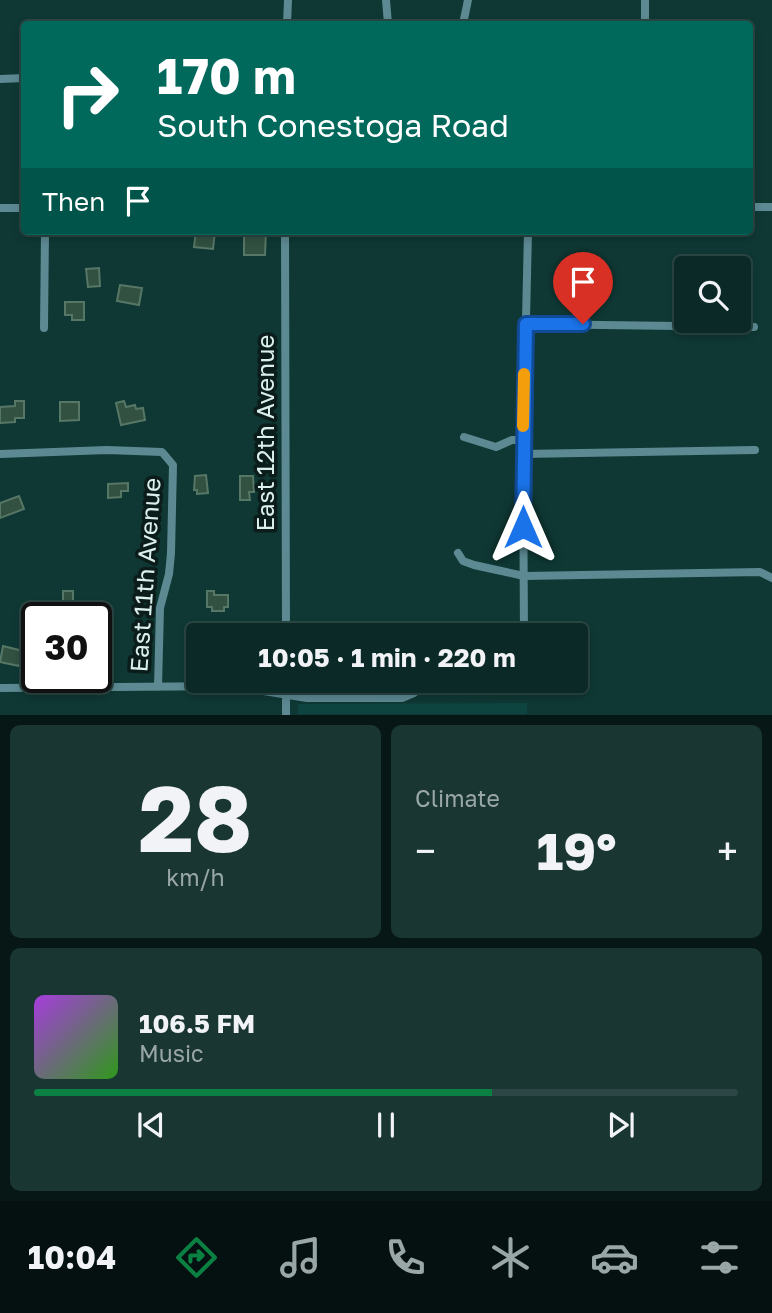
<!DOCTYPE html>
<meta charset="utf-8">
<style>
body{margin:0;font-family:"Golos Text",sans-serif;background:#193633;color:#f1f3f6;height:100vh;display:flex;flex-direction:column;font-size:26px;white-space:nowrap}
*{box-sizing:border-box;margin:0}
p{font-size:23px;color:#9aa7a7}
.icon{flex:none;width:38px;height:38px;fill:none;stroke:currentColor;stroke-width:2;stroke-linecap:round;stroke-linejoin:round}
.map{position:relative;height:715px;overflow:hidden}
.details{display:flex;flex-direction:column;gap:10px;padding:10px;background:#061715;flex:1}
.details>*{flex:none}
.top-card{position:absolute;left:21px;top:21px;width:732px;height:214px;border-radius:7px;box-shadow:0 4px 10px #0003,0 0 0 2px #2b4644;background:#00695c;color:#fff;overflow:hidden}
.controls{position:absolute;left:674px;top:256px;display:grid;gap:14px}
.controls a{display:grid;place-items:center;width:77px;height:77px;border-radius:7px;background:#0b2a27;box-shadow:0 4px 10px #0003,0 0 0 2px #2b4644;font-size:35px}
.speed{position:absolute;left:21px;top:602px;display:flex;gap:14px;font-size:35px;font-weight:700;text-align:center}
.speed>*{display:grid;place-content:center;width:91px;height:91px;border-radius:50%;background:#0b2a27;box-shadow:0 4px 10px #0003,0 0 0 2px #2b4644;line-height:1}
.speed .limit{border:4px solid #111;border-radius:10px;background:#fff;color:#111}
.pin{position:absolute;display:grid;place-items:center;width:60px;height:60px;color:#fff;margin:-72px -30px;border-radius:50% 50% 50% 0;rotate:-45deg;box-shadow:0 0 7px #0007}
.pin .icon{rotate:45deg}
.me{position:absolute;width:77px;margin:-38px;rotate:0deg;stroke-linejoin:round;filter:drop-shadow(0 0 5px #0008)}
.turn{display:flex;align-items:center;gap:24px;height:147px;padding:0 21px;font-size:32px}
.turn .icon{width:91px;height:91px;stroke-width:2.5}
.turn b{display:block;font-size:49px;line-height:60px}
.then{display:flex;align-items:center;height:66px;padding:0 21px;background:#0003;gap:14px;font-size:26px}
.big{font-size:52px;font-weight:700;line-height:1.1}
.details .tile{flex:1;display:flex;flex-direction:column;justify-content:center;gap:10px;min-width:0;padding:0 24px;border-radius:10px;background:#193633}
.details .dial{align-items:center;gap:0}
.dial b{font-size:91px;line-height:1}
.song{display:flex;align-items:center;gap:21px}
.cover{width:84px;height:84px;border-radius:10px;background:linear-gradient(135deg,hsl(280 70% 55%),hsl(110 70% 35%))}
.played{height:7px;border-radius:4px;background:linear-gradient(90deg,#0b8043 65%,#2b4644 65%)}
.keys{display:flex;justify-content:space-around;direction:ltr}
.heat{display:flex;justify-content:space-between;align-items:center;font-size:38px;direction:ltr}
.details .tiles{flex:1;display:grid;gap:10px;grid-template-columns:1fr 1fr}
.tile:last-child{grid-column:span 2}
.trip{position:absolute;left:186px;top:623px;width:402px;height:70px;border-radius:7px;background:#0b2a27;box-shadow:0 4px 10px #0003,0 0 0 2px #2b4644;font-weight:700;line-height:70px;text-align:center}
.tab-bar{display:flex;height:112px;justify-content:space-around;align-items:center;background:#041110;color:#9aa7a7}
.tab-bar .icon{width:49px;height:49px}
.tab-bar .selected{color:#0b8043}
.tab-bar b{font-size:32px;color:#f1f3f6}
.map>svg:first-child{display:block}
</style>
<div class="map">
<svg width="772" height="715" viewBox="0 0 772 715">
<rect width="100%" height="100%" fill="#0f3834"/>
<path fill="#0e4440" d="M 527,703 L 527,714 L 298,714 L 298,704 Z"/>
<path fill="#325141" stroke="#577766" stroke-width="2" d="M 196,231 L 215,231 L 213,249 L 194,247 Z
M 244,231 L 266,231 L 265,255 L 244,255 Z
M 99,268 L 100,286 L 88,287 L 86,269 Z
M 120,285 L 142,288 L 139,305 L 117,301 Z
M 65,302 L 84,302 L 84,320 L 72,320 L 72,315 L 65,315 Z
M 15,401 L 24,401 L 24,418 L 15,418 L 15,422 L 0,423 L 0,407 L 15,406 Z
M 124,401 L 126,407 L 135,405 L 136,409 L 143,408 L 145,420 L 121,425 L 116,403 Z
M 60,402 L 79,402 L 79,420 L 60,421 Z
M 206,475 L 208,493 L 197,494 L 197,490 L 194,490 L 195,476 Z
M 240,476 L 253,476 L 254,492 L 249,492 L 250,500 L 240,500 Z
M 128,483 L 128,491 L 121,491 L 121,497 L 108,498 L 108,484 Z
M 19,496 L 24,509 L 0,518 L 0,503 Z
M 63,591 L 73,591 L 73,618 L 63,618 Z
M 207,591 L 214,591 L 214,595 L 228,595 L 228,607 L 224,607 L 224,611 L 212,611 L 212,607 L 207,607 Z
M 3,646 L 23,651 L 19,666 L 0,662 Z"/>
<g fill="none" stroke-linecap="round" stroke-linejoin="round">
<path stroke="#5c8992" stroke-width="8" d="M 386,0 L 388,24
M 287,24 L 288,0
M 463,24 L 468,0
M 645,24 L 645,0
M 0,79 L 24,78
M 749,207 L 772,207
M 0,208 L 24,208
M 285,231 L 286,635
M 526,324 L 754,327
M 44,328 L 45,231
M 464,437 L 496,447 L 512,440 L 523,440
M 0,454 L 107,450 L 162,452 L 173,465 L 171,553 L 169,574 L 160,608 L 158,687
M 523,454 L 755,450
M 458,553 L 463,561 L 474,565 L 524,576 L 760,572 L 772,578
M 524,635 L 523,454 L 528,231
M 286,681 L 286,715
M 0,688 L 233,686 L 307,698 L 402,698 L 414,693 L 428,681"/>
</g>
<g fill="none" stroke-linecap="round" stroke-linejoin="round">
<g stroke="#114b97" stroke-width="18">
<path id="route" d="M 523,527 L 526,324 L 583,324"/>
</g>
<use href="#route" stroke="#1a73e8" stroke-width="12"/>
<path stroke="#f59e0b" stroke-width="12" d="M 523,426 L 524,374"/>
</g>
<g text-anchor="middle" stroke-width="7" stroke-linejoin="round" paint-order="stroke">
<g font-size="24" fill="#dbf0ed" stroke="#0b1c1a">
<text transform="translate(266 433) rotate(-90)" y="8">East 12th Avenue</text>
<text transform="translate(146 575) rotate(-86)" y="8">East 11th Avenue</text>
</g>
</g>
</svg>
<div class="controls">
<a><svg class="icon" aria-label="search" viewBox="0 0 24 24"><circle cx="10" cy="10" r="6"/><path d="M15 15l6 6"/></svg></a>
</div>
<div class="speed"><div class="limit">30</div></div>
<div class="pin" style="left:583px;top:324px;background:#d93025"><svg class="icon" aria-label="arrive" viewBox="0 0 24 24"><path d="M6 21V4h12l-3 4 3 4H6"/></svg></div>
<svg class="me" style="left:523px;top:527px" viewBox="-20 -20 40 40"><path d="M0-17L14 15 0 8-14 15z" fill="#1a73e8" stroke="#fff" stroke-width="4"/></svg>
<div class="trip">10:05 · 1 min · 220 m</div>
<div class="top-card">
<div class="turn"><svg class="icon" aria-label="right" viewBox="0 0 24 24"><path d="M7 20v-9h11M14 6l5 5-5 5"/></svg><div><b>170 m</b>South Conestoga Road</div></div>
<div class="then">Then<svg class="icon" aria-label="arrive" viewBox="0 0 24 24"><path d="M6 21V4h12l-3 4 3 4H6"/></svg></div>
</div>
</div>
<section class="details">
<div class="tiles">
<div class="tile dial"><b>28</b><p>km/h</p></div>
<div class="tile"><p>Climate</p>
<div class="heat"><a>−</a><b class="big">19°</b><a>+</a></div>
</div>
<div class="tile">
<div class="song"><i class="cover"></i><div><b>106.5 FM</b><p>Music</p></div></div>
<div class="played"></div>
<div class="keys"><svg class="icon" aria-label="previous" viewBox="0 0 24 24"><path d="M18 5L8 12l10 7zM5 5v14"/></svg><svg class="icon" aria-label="pause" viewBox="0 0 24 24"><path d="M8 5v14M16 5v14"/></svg><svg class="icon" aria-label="next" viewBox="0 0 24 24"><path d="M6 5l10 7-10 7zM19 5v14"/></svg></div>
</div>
</div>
</section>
<nav class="tab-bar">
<b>10:04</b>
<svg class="icon selected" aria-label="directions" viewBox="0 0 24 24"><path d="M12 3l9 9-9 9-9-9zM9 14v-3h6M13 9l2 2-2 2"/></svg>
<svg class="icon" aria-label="music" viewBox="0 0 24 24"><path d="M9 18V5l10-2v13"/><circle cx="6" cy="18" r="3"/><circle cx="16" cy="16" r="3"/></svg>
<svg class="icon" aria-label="phone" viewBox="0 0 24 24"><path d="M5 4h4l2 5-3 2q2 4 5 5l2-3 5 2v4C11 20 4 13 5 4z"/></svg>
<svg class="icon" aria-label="climate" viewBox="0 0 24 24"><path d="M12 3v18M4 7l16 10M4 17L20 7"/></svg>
<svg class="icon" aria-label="car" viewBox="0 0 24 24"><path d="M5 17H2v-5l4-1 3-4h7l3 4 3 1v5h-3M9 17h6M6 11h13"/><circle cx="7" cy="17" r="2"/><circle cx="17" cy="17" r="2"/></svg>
<svg class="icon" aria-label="filters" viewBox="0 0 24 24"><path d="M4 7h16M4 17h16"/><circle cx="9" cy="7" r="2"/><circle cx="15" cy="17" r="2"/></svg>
</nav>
